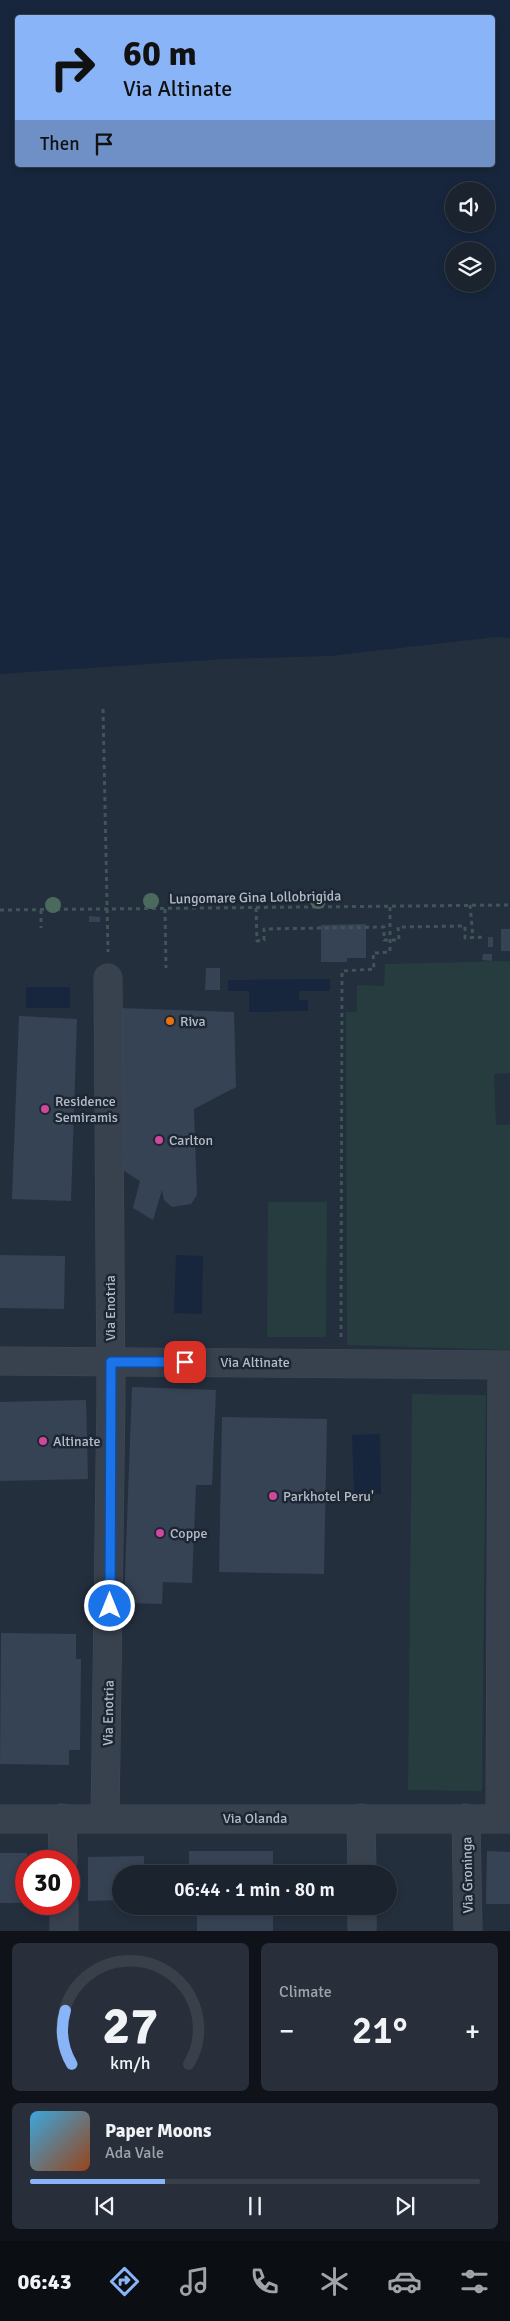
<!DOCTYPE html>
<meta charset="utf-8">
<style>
body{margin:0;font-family:Signika,sans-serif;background:#282f3a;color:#f1f3f6;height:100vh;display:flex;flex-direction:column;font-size:19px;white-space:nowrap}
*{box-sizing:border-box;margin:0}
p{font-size:16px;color:#a0a4aa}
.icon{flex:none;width:28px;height:28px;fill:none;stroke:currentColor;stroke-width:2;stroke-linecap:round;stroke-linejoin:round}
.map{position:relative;height:1931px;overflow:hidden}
.sheet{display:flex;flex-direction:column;gap:12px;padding:12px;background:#0f1319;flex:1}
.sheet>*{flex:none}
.hud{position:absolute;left:15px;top:15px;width:480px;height:152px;border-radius:5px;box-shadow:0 2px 8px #0003,0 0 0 1px #39404a;background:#8ab4f8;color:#111;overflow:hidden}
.tools{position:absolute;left:445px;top:182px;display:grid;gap:10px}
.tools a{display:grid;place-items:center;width:50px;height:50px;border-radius:50%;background:#1b232e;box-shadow:0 2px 8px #0003,0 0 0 1px #39404a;font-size:25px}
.speed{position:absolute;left:15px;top:1850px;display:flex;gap:10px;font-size:25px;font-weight:700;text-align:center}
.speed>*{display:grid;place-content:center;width:65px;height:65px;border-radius:50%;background:#1b232e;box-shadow:0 2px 8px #0003,0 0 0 1px #39404a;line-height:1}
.speed .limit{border:8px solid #d22;background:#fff;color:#111}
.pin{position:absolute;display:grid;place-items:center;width:42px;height:42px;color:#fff;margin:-21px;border-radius:10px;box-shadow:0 2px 8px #0006}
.me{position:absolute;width:55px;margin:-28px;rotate:0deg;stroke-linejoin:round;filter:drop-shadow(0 0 4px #0008)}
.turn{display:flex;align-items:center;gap:18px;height:105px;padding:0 25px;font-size:22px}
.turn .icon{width:65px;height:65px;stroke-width:2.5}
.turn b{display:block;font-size:35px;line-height:42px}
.then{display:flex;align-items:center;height:48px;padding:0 25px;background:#0003;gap:10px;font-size:19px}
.big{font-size:38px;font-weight:600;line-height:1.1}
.sheet .card{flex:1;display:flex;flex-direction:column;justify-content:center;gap:8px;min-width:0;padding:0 18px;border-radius:8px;background:#282f3a}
.sheet .dial{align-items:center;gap:0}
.dial svg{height:130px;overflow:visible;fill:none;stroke:#39404a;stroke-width:7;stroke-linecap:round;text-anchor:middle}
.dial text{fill:#f1f3f6;stroke:none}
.song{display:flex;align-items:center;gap:15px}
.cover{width:60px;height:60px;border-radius:8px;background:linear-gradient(135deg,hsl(200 70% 55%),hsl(20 70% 35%))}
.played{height:5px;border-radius:2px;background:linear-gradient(90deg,#8ab4f8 30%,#39404a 30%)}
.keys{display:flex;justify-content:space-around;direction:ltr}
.heat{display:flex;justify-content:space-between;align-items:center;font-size:28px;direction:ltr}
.sheet .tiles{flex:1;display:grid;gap:12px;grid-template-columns:1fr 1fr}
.card:last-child{grid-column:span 2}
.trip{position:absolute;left:112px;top:1865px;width:285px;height:50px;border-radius:25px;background:#1b232e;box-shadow:0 2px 8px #0003,0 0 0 1px #39404a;font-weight:600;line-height:50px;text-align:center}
.tabs{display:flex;height:80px;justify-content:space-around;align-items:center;background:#0b0e12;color:#a0a4aa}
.tabs .icon{width:35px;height:35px}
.tabs .on{color:#8ab4f8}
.tabs b{font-size:22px;color:#f1f3f6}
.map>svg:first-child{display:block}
</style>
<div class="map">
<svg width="510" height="1931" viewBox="0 0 510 1931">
<rect width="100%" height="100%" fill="#242f3e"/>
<path fill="#263c3f" d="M 510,961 L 510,1073 L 494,1074 L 496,1125 L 510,1125 L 510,1350 L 347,1345 L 346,1012 L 357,1012 L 357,985 L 384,986 L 385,964 Z
M 268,1202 L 327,1202 L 326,1337 L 267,1337 Z
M 412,1394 L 486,1395 L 482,1791 L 408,1790 Z"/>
<path fill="#17263c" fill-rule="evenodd" d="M 0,0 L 510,0 L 510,638 L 496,637 L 330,656 L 225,659 L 0,674 ZM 18,18 L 492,18 L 492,165 L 18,165 ZM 454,191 L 486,191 L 486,224 L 454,224 ZM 486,251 L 486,284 L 454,284 L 454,251 Z
M 330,979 L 330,991 L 299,991 L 299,1000 L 308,1000 L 308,1011 L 249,1012 L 249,991 L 228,991 L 228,980 Z
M 26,987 L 70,987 L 70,1008 L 26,1008 Z
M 176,1255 L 203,1256 L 202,1314 L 174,1313 Z
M 380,1434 L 381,1494 L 354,1495 L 352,1435 Z"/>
<path fill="#364354" d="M 89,916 L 100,917 L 100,922 L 89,922 Z
M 366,924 L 366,958 L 347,958 L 347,962 L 321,962 L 321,925 Z
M 501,929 L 510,929 L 510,951 L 501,951 Z
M 488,937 L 493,937 L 493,947 L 488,947 Z
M 483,954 L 492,954 L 492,961 L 482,960 Z
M 206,968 L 220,968 L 220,990 L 205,990 Z
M 119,1008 L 234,1012 L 236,1087 L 194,1109 L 197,1195 L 191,1204 L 172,1207 L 164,1200 L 162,1190 L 153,1220 L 133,1208 L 140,1181 L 124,1171 Z
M 19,1016 L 77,1019 L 71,1201 L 12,1199 Z
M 0,1255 L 65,1256 L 64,1309 L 0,1308 Z
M 132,1387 L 216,1390 L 212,1485 L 196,1485 L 192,1583 L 163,1582 L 162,1604 L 124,1603 Z
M 86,1400 L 88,1479 L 0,1481 L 0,1402 Z
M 222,1417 L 327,1419 L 324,1574 L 219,1572 Z
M 1,1633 L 76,1634 L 76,1659 L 81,1659 L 80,1750 L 69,1750 L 69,1765 L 0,1764 Z
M 189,1851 L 273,1851 L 273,1874 L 189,1874 Z
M 487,1851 L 510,1852 L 510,1904 L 486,1904 Z
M 0,1853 L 27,1853 L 26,1903 L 0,1903 Z
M 144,1856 L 144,1874 L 121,1874 L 121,1900 L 88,1901 L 88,1857 Z
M 189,1906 L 273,1906 L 273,1931 L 197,1931 L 197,1915 L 189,1913 Z"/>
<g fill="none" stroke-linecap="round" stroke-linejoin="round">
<g stroke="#414a57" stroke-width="29">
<path id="minor" d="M 0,1361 L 510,1365
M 62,1818 L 63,1861
M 105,1818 L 111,1397 L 108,978
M 361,1818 L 362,1874
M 466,1818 L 468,1931
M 500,1818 L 502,1365
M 0,1819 L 510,1819
M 64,1904 L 64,1931
M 362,1906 L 362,1931"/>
</g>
<path stroke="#3f5557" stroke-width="3" stroke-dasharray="4 4" stroke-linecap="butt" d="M 103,709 L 108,952
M 470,905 L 473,938
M 256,908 L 257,941 L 264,940 L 264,929 L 384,927 L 384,940 L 399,940 L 398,927 L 465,926 L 465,938 L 485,937
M 165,909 L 166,968
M 0,910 L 510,905
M 41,910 L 41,928
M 341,1337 L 342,971 L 374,969 L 373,953 L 390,952 L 390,906"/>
<use href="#minor" stroke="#38414e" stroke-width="28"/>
</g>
<g fill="#4b6a5d">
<circle cx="151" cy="901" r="8"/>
<circle cx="318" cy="901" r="8"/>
<circle cx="53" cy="905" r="8"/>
</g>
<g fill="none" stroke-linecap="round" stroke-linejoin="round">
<g stroke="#114b97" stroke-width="12">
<path id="route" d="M 110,1606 L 111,1362 L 185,1362"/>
</g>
<use href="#route" stroke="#1a73e8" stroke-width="9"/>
</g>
<circle fill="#e8710a" stroke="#1d2633" stroke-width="2" cx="170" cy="1021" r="5"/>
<g fill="#d1479c" stroke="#1d2633" stroke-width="2">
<circle cx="45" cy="1109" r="5"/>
<circle cx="159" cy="1140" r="5"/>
<circle cx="43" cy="1441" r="5"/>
<circle cx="273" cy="1496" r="5"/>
<circle cx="160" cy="1533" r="5"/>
</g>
<g text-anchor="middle" stroke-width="5" stroke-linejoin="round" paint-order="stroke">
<g font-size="14" fill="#b4bcc9" stroke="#1d2633">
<text transform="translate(255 897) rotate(-1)" y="5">Lungomare Gina Lollobrigida</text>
<text transform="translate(110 1308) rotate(-90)" y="5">Via Enotria</text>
<text x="255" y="1367">Via Altinate</text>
<text transform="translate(108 1713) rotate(-89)" y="5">Via Enotria</text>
<text x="255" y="1823">Via Olanda</text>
<text transform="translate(467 1875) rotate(-91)" y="5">Via Groninga</text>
</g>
<g font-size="14" fill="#b4bcc9" stroke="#1d2633" text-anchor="start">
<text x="180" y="1026">Riva</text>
<text x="55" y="1106">Residence<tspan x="55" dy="16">Semiramis</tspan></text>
<text x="169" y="1145">Carlton</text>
<text x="53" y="1446">Altinate</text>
<text x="283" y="1501">Parkhotel Peru'</text>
<text x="170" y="1538">Coppe</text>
</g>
</g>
</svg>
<div class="tools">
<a><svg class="icon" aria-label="sound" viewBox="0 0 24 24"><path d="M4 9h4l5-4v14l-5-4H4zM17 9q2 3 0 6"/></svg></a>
<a><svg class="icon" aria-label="layers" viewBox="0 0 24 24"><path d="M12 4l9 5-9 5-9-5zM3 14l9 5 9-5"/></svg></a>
</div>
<div class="speed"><div class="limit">30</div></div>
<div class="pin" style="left:185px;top:1362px;background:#d93025"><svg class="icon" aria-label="arrive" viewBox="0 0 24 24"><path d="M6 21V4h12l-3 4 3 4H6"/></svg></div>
<svg class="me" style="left:110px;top:1606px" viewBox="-20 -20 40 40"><circle r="17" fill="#1a73e8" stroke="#fff" stroke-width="3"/><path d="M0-11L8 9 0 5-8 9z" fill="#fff"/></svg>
<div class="trip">06:44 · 1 min · 80 m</div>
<div class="hud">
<div class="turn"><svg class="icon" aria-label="right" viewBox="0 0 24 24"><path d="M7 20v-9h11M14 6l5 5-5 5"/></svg><div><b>60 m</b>Via Altinate</div></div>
<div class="then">Then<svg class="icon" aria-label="arrive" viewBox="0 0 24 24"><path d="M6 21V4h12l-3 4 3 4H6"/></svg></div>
</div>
</div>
<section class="sheet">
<div class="tiles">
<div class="card dial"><svg viewBox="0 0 100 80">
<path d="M14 69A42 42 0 1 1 86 69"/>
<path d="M14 69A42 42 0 0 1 10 36" stroke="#8ab4f8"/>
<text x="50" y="56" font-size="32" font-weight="700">27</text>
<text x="50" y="72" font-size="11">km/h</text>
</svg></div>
<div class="card"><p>Climate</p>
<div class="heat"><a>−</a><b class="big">21°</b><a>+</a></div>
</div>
<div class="card">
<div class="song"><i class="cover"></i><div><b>Paper Moons</b><p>Ada Vale</p></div></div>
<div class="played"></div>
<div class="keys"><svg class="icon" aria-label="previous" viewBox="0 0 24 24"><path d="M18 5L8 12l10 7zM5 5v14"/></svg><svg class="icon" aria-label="pause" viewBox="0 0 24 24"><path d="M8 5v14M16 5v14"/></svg><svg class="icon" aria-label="next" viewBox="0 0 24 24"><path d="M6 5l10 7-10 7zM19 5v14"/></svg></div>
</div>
</div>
</section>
<nav class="tabs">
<b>06:43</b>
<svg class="icon on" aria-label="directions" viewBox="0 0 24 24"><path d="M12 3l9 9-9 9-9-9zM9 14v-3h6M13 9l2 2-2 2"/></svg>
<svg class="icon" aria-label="music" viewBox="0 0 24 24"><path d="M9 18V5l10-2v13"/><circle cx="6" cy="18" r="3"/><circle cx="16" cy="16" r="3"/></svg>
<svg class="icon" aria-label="phone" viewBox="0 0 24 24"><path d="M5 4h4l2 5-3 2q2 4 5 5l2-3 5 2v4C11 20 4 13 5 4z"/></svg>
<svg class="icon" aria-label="climate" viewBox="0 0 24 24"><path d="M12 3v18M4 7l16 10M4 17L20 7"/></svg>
<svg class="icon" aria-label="car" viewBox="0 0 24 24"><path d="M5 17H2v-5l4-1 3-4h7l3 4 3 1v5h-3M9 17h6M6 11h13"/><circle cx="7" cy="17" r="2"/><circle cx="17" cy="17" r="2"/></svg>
<svg class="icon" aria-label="filters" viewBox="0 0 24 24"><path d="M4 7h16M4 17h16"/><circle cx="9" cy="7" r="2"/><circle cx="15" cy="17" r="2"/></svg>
</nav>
